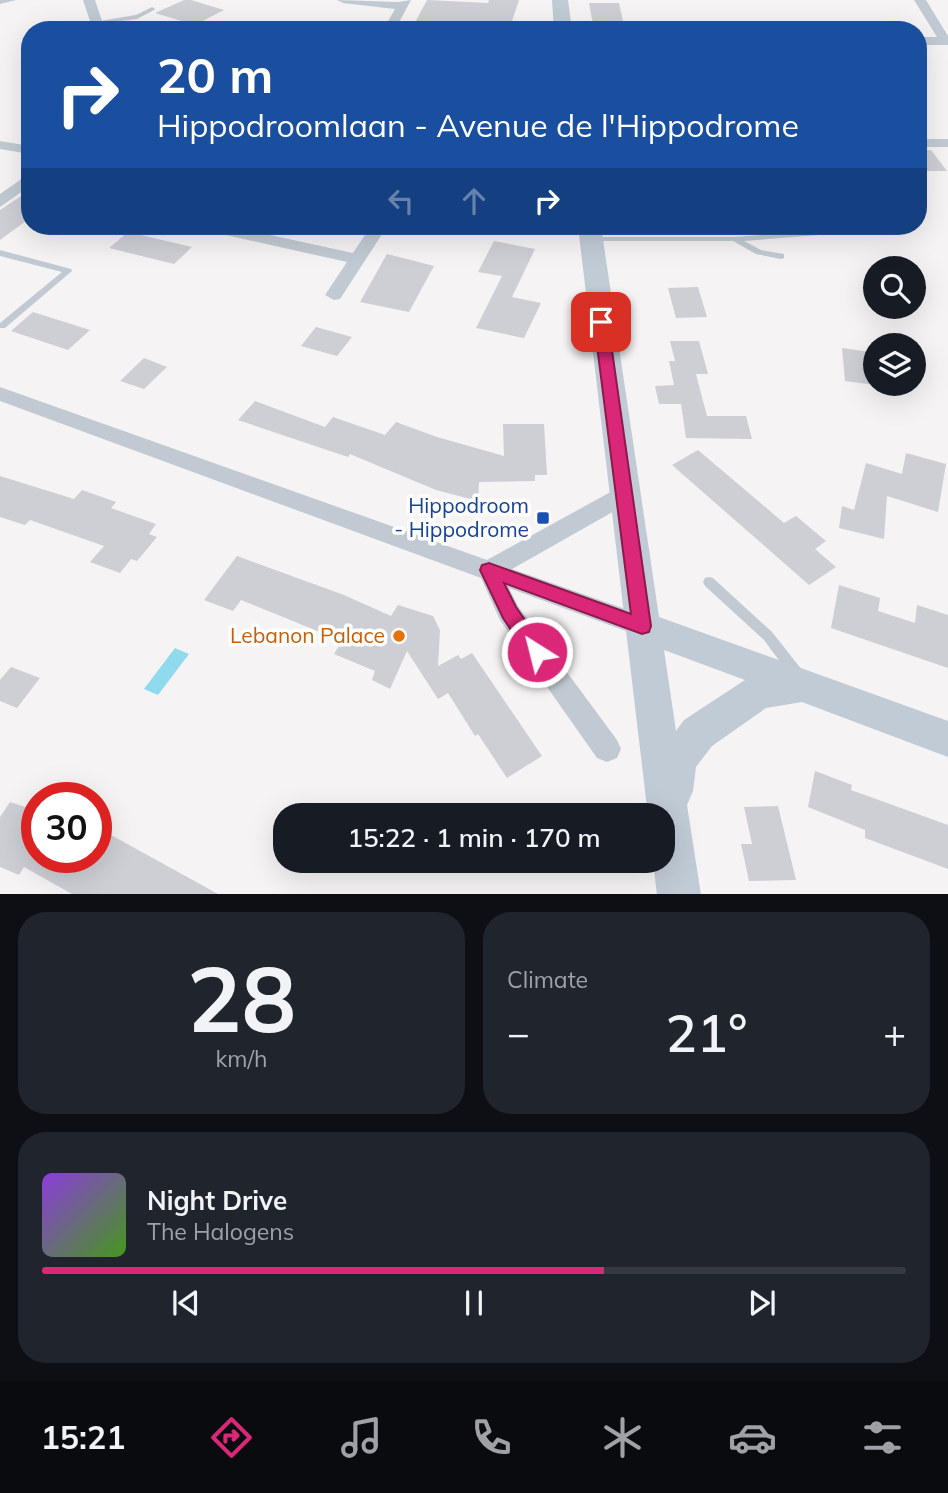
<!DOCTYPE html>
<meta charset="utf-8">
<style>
body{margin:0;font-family:Mulish,sans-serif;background:#20242c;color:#f1f3f6;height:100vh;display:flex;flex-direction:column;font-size:26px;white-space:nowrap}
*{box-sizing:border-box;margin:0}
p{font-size:23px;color:#9ea1a6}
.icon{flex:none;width:38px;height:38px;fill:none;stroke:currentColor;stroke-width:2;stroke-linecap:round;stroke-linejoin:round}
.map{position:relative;height:894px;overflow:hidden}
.details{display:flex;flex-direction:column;gap:18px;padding:18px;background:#0d0f14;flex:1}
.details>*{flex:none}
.banner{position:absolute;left:21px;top:21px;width:906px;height:214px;border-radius:28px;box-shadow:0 7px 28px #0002;background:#1a4fa0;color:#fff;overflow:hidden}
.buttons{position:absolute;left:863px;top:256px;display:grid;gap:14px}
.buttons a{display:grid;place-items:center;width:63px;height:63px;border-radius:50%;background:#171b24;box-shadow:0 7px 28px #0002;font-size:35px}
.speed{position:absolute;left:21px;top:782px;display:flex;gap:14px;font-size:35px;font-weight:700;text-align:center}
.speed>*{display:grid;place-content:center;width:91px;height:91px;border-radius:50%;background:#171b24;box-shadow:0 7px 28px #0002;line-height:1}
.speed .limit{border:10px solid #d22;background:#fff;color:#111}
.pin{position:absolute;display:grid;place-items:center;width:60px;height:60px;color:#fff;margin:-30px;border-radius:14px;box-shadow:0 4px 10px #0006}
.me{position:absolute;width:77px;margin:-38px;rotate:324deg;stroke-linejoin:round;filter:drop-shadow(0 0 5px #0008)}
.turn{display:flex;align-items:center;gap:24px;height:147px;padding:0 21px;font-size:32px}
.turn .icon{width:91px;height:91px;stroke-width:2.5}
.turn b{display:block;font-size:49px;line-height:60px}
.lanes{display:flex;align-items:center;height:66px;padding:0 21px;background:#0003;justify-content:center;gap:35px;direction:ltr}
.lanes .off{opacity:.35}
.big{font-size:52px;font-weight:600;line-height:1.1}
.details .card{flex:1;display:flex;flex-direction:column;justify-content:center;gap:10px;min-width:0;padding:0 24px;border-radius:28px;background:#20242c}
.details .dial{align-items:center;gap:0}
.dial b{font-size:91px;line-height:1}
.song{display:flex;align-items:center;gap:21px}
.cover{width:84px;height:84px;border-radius:10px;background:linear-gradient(135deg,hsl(270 70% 55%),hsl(100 70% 35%))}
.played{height:7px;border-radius:4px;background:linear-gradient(90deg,#db2777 65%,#363941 65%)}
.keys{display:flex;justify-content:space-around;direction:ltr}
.heat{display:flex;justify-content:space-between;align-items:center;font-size:38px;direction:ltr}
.details .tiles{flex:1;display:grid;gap:18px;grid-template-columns:1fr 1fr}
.card:last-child{grid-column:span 2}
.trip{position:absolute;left:273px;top:803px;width:402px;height:70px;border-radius:28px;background:#171b24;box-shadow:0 7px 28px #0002;font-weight:600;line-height:70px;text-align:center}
.menu{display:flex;height:112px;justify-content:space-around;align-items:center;background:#090b0e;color:#9ea1a6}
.menu .icon{width:49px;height:49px}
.menu .current{color:#db2777}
.menu b{font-size:32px;color:#f1f3f6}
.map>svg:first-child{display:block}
</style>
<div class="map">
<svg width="948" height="895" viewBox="0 0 948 895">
<rect width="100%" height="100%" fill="#f5f3f3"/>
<path fill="#90daee" d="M 175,648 L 189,654 L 158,695 L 144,689 Z"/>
<path fill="#cdcfd5" d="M 184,0 L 191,0 L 224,10 L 195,25 L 155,13 Z
M 427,0 L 488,3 L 489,0 L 519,0 L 509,30 L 411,30 Z
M 589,3 L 619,3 L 625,30 L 594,30 Z
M 919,150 L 931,150 L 947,171 L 919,171 Z
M 24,194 L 30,195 L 30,218 L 0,240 L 0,210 Z
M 128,232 L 192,247 L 174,264 L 109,248 Z
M 494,241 L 535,249 L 512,297 L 541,303 L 524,338 L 476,328 L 502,276 L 478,272 Z
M 387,254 L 434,266 L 409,312 L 360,302 Z
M 698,287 L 707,317 L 676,318 L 668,288 Z
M 33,312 L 90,330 L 68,350 L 11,331 Z
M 316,327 L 352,337 L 337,356 L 301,346 Z
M 670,341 L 699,341 L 708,374 L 696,374 L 707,416 L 746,416 L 752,439 L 686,438 L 681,404 L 659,404 L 655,386 L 674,385 L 669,361 L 675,361 Z
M 842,348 L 870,352 L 871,361 L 875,362 L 875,385 L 845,381 Z
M 144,358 L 167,367 L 144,389 L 120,381 Z
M 255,401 L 325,427 L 333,417 L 385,435 L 396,422 L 437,437 L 504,456 L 503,424 L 544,424 L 547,475 L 535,475 L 535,481 L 479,482 L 478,501 L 436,490 L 350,454 L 348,457 L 238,420 Z
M 698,450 L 784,523 L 796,516 L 826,541 L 815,549 L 836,567 L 809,585 L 672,465 Z
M 906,453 L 946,464 L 938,512 L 887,496 L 884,539 L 839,528 L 842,506 L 854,510 L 866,463 L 902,474 Z
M 0,476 L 74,499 L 82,490 L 116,502 L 111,508 L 156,524 L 149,534 L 157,537 L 137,561 L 131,559 L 120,573 L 90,562 L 104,546 L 30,520 L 25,525 L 0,517 Z
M 237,556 L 344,595 L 391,616 L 398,605 L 433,616 L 440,630 L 438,666 L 458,655 L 461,659 L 472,653 L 542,756 L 507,778 L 478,734 L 475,736 L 448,693 L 438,699 L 407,651 L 390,689 L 372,680 L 375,671 L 334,654 L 342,641 L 241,600 L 233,611 L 204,600 Z
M 839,585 L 880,598 L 878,611 L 915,623 L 917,605 L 948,615 L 948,668 L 831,628 Z
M 11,667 L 40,678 L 17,708 L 0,701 L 0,680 Z
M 815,771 L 852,785 L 851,790 L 948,825 L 948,869 L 865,838 L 865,830 L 808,807 Z
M 10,802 L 37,811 L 37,858 L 96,858 L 111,835 L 218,894 L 72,894 L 24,867 L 19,875 L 0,867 L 0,817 Z
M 778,806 L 796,880 L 749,881 L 741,844 L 752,844 L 744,807 Z"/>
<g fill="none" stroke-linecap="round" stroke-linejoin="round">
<path fill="#c1cad2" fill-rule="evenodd" d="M 152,7 L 155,9 L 154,10 L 137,19 L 97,24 L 94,22 L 136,15 Z
M 857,226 L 866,226 L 857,232 L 744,241 L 761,250 L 784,254 L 784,258 L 781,259 L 756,254 L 733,241 L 591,241 L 587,239 L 591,237 L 735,237 L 855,228 Z
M 0,250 L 71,269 L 72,271 L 5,328 L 0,328 L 0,323 L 62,272 L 0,256 Z
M 709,577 L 713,578 L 772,632 L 802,670 L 803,674 L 802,678 L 797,680 L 792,678 L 764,640 L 705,586 L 703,582 L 705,578 Z"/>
<path fill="#c1cad2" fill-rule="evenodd" d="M 0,0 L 16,0 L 0,4 Z
M 83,0 L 95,0 L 105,30 L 93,30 Z
M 337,0 L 398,2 L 411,0 L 395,30 L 383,30 L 395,9 L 343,3 Z
M 914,0 L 926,0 L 948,36 L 948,45 L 919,45 L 919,37 L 937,37 Z
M 919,139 L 948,139 L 948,147 L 919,147 Z
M 0,141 L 30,146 L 30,154 L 0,149 Z
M 30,173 L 30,186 L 0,207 L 0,194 Z
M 200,226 L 229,226 L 353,253 L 371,226 L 386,228 L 340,299 L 334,300 L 325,295 L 347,262 L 208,231 Z
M 0,387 L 487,560 L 616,489 L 624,487 L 632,489 L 635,495 L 632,501 L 512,569 L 651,618 L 654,626 L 651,634 L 642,637 L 509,588 L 518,606 L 617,740 L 621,749 L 617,758 L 607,762 L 597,758 L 500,620 L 481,578 L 0,401 Z"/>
<path fill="#c1cbd6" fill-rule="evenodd" d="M 552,0 L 568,0 L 572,30 L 554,30 Z
M 578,226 L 601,226 L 659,617 L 948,721 L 948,757 L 802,702 L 766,708 L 712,746 L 696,767 L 693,791 L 687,805 L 701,895 L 657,895 L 653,861 L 663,861 L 663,816 L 648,816 ZM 664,650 L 745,680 L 684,720 L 676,731 Z"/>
</g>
<path fill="#db2777" stroke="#8e194d" stroke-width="2" d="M 601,317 L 608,322 L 651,626 L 649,632 L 642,634 L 504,583 L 516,607 L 547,652 L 544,658 L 537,660 L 530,658 L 503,618 L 480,570 L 482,565 L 489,563 L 631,614 L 594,322 Z"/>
<rect fill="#1a4fb4" stroke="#fff" stroke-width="2.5" x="536" y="511" width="14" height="14" rx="3.5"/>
<circle fill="#e8710a" stroke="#fff" stroke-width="2.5" cx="399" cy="636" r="7"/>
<g text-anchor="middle" stroke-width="7" stroke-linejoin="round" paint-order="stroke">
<g font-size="21" fill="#164399" stroke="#fff" text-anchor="end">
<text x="529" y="513">Hippodroom<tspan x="529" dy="24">- Hippodrome</tspan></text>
</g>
<g font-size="21" fill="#c56008" stroke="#fff" text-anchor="end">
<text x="385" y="643">Lebanon Palace</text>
</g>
</g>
</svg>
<div class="buttons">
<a><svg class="icon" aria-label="search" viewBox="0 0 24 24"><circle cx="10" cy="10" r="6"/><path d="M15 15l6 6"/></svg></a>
<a><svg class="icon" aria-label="layers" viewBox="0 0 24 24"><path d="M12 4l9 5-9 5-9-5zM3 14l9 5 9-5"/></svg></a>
</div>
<div class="speed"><div class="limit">30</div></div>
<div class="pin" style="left:601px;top:322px;background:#d93025"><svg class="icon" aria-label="arrive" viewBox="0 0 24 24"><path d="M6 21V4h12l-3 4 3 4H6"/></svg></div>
<svg class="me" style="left:537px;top:652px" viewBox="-20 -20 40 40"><circle r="17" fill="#db2777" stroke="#fff" stroke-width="3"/><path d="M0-11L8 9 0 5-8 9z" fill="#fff"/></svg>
<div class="trip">15:22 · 1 min · 170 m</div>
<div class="banner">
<div class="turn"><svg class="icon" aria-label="right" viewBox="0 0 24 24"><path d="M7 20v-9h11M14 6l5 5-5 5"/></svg><div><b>20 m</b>Hippodroomlaan - Avenue de l'Hippodrome</div></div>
<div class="lanes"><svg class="icon off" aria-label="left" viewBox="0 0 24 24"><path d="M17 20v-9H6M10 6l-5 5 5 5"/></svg><svg class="icon off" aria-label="ahead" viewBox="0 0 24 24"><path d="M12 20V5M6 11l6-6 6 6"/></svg><svg class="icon" aria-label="right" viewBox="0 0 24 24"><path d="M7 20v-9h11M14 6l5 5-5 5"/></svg></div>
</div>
</div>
<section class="details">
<div class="tiles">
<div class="card dial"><b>28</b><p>km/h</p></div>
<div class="card"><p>Climate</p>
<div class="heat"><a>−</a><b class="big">21°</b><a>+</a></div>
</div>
<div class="card">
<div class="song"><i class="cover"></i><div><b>Night Drive</b><p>The Halogens</p></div></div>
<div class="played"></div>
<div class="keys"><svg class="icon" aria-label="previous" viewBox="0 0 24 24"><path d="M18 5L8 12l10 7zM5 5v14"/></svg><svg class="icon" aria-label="pause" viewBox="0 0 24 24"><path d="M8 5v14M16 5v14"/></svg><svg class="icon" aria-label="next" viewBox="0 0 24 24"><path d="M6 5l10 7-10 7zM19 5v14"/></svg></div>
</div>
</div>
</section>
<nav class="menu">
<b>15:21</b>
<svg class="icon current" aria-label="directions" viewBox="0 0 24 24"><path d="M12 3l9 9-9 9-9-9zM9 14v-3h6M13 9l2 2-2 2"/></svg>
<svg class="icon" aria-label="music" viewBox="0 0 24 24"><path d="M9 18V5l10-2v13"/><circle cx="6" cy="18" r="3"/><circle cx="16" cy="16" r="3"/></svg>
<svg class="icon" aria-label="phone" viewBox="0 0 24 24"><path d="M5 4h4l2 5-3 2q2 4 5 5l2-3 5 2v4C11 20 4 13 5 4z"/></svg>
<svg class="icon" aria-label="climate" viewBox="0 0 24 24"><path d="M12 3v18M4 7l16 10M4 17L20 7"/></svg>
<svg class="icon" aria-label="car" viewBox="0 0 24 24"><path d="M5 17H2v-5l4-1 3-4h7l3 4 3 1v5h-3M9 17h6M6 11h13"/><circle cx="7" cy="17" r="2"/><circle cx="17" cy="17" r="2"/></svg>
<svg class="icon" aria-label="filters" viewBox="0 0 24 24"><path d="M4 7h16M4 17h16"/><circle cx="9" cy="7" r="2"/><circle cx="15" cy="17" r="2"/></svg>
</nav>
